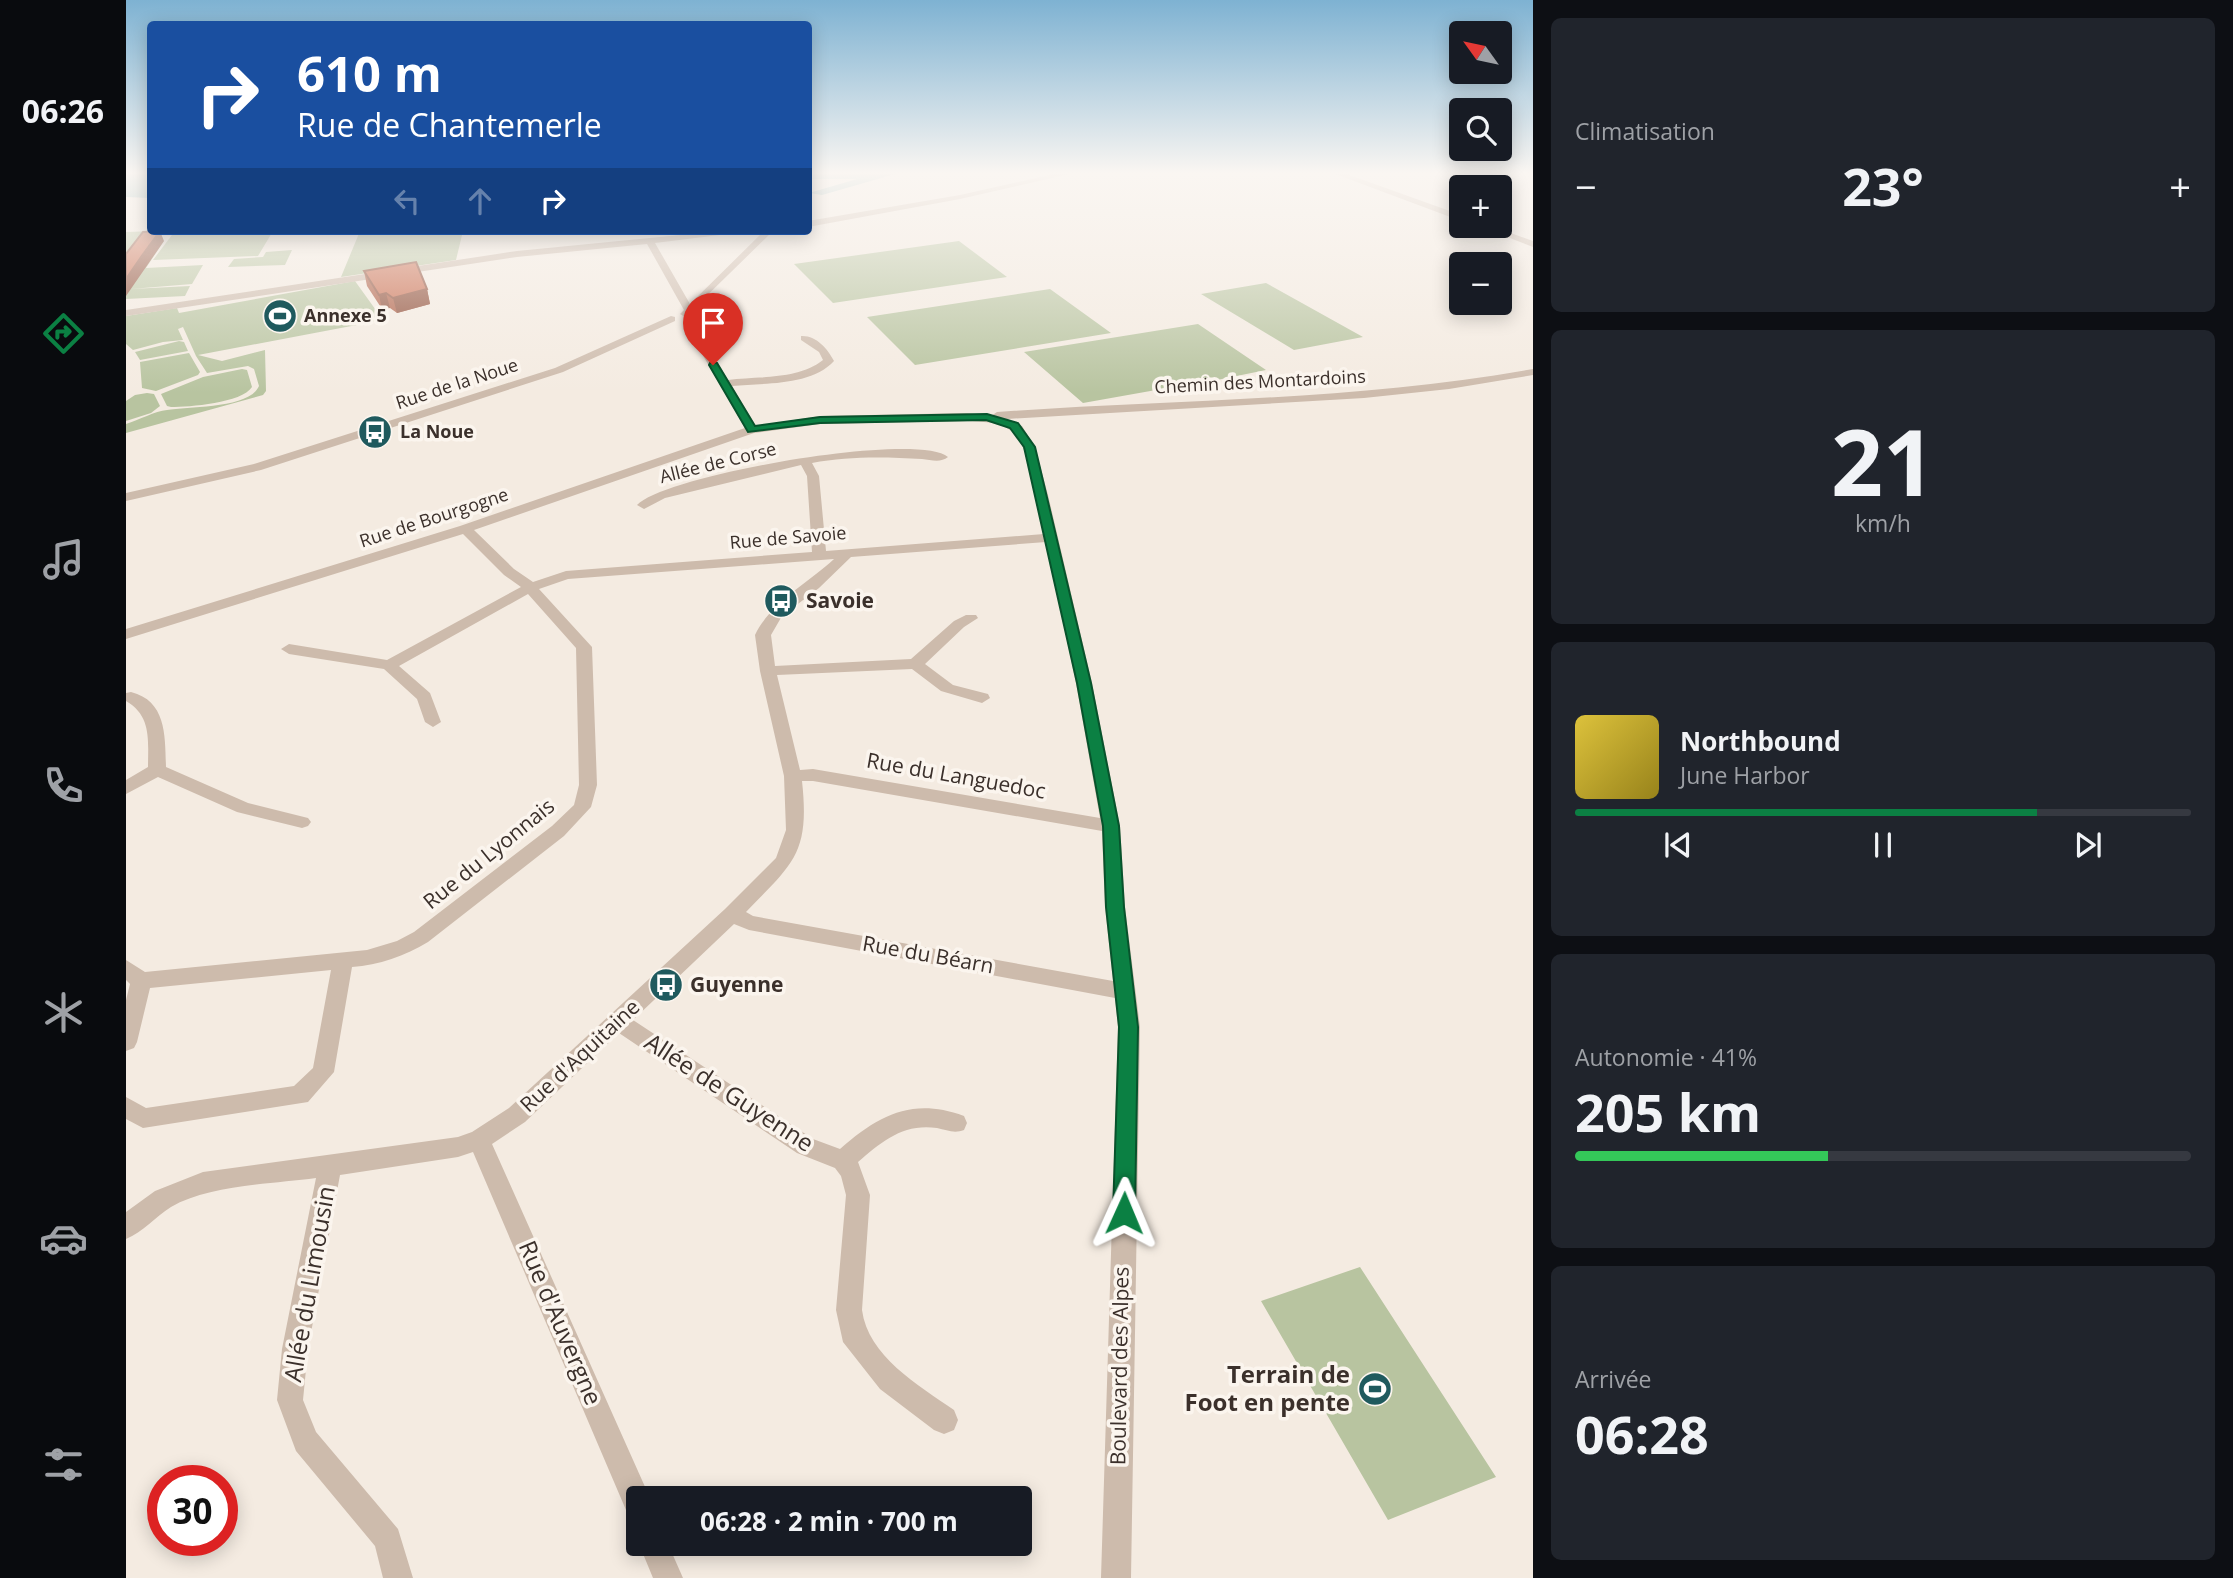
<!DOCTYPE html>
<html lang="fr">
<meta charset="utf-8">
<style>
body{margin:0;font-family:"Open Sans",sans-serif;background:#20242c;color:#f1f3f6;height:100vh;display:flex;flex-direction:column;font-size:26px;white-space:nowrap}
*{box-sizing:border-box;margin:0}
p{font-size:23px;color:#9ea1a6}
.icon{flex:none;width:38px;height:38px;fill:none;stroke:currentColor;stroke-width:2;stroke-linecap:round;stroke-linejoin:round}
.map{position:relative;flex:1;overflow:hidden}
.side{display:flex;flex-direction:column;gap:18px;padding:18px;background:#0d0f14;width:700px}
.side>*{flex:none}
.hud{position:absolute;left:21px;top:21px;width:665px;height:214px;border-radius:7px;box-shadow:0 4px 18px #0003;background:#1a4fa0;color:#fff;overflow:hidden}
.needle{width:46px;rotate:303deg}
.fabs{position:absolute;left:1323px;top:21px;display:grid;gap:14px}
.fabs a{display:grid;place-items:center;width:63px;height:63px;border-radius:7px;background:#171b24;box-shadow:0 4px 18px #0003;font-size:35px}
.speed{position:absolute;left:21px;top:1465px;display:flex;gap:14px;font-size:35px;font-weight:700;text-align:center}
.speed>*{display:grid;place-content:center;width:91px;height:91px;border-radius:50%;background:#171b24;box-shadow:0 4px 18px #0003;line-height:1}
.speed .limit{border:10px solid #d22;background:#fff;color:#111}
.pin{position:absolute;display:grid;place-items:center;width:60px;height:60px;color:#fff;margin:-72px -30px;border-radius:50% 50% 50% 0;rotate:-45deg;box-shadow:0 0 7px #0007}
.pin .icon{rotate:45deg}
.me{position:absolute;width:77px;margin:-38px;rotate:1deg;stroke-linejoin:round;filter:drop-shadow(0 0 5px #0008)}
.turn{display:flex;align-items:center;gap:24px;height:147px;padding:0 35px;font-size:32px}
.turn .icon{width:91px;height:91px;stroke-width:2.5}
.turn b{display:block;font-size:49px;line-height:60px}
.lanes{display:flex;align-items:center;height:66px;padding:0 35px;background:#0003;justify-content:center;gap:35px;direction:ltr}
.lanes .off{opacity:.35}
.big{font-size:52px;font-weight:700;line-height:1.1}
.side .tile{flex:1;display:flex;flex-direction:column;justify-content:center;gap:10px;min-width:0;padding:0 24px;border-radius:10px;background:#20242c}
.side .dial{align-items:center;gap:0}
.dial b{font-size:91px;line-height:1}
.song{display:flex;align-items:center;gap:21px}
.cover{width:84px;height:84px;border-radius:10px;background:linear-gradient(135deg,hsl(50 70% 55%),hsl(50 70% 35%))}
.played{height:7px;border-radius:4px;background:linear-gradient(90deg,#0b8043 75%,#363941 75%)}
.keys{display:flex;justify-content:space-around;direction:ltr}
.heat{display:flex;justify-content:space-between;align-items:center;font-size:38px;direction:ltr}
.charge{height:10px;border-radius:5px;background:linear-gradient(90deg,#34c759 41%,#363941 0)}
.trip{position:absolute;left:500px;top:1486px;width:406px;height:70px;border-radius:7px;background:#171b24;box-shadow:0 4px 18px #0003;font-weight:700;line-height:70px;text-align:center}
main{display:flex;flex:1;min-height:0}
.dock{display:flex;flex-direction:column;width:126px;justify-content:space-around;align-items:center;background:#090b0e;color:#9ea1a6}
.dock .icon{width:49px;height:49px}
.dock .current{color:#0b8043}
.dock b{font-size:32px;color:#f1f3f6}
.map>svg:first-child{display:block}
</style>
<main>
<nav class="dock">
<b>06:26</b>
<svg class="icon current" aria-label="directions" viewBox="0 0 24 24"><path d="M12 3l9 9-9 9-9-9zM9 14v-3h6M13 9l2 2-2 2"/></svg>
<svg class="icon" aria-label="music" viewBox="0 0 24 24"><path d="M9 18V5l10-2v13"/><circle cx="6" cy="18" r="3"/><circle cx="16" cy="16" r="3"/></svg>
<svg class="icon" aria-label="phone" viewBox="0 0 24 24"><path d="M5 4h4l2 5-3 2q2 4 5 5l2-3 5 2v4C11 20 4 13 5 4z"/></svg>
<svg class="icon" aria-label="climate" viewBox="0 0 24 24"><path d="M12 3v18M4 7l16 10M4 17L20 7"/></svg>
<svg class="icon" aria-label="car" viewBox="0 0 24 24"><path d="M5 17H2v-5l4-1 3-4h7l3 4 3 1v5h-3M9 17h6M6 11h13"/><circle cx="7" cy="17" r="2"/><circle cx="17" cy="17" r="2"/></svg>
<svg class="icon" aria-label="filters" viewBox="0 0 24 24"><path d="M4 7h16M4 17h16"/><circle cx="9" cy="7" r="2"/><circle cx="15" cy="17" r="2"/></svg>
</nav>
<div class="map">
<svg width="1407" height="1578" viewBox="0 0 1407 1578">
<rect width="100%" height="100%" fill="#f4ebe1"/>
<path fill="#b8c4a0" d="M 31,231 L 21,242 L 38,241 L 20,268 L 77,265 L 66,284 L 5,289 L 64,286 L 59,296 L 0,299 L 0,232 Z
M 49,231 L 147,231 L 132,256 L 27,260 Z
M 234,231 L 337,231 L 330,260 L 215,277 Z
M 833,241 L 881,277 L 707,303 L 668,264 Z
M 166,250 L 159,265 L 102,267 L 108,259 L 137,257 L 140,252 Z
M 229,281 L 257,320 L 72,355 L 96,361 L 139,350 L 140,391 L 137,395 L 0,433 L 0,424 C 13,420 29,411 41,410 C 63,406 123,409 133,386 L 128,369 L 122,366 L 81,373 L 70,356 L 57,327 L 52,329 L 57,340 L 37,342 L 7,350 L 0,344 L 0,316 L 51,308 L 53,313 Z
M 1140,283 L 1237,337 L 1168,350 L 1075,294 Z
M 924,289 L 985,333 L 789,365 L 741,317 Z
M 1072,324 L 1140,370 L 1037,391 L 1030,390 L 957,403 L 898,352 Z
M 53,341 L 58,342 L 62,351 L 14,360 L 9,352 Z
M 63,353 L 74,372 L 72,375 L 30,391 L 16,388 L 14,362 Z
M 116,369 L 121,370 L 126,387 C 116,403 63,407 45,407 L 41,406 L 35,394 L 77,377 Z
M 21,393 L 28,394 L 34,406 L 25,413 L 0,421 L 0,401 L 9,395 Z
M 1234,1267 L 1370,1477 L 1262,1520 L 1135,1301 Z"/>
<path fill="#7fb0b2" d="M 0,172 L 24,172 L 24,198 L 0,197 Z
M 776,172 L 696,195 L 683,193 L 731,179 L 683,179 L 683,173 Z"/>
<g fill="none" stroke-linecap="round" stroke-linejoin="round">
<path fill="#cdbbac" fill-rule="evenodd" d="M 937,172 L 952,172 L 834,199 L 682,227 L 682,221 L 834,195 Z
M 1204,172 L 1215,172 L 1335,215 L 1335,221 Z
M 1353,226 L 1365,226 L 1407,241 L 1407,247 Z
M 595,231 L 626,231 L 529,243 L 564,304 L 638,231 L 647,231 L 559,317 L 554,314 L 558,310 L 521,244 L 391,257 L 0,316 L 0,310 L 391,251 Z
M 545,316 L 549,317 L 549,321 L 437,372 L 135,470 L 0,501 L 0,493 L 128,464 L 429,368 Z
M 562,318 L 567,321 L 602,380 C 632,376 672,380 697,360 L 693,352 L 675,340 L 675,336 C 690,335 702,349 708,361 C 685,386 638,383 606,386 L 630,426 L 694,416 L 841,413 L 865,416 L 871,412 C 1050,399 1231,401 1407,369 L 1407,375 L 1323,389 L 1238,398 L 881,419 L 896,426 L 909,447 L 922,495 L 966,683 L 994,826 L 999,907 L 1014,1027 L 1005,1578 L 975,1578 L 992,1027 L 989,998 L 623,930 L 608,924 L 507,1020 L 687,1139 L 714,1149 C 753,1115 786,1097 838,1116 L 841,1123 L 838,1130 C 828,1134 821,1130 811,1128 C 778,1123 756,1141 732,1162 L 744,1195 L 736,1310 C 742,1356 792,1385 828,1410 L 832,1420 L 828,1430 L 818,1434 L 808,1430 L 754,1389 L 717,1342 L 710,1310 L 720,1195 L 715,1176 L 709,1168 L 671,1153 L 493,1033 L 399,1122 L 366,1144 L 524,1498 L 513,1498 L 513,1521 L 503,1517 L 347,1152 L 332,1157 L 214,1175 L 182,1349 L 177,1400 L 190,1432 L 272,1529 L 287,1578 L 257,1578 L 249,1546 L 170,1451 L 151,1400 L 156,1349 L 190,1178 C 146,1184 83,1185 45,1207 C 29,1217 17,1232 0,1239 L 0,1212 L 29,1191 L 77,1172 L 332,1137 L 346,1132 L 383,1108 L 599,909 L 650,858 L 660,830 L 658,776 L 634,671 L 629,635 C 645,602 682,583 708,559 L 442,579 L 413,589 L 466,647 L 471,785 L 465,807 L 438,836 L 302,942 C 279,956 253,965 226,967 L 208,1072 L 182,1102 L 17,1128 L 0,1119 L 0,1097 L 20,1108 L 168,1086 L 187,1068 L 205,970 L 24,988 L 11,1042 L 8,1048 L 0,1051 L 0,1000 L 4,984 L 0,980 L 0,960 L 19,972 L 241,950 L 271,941 L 288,932 L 426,826 L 448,805 L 453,785 L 450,648 L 402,594 L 273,666 L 304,693 L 315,722 L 307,727 L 299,722 L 291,699 L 258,669 L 163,654 L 155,649 L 163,644 L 261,660 L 395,587 L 378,575 L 337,534 L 0,639 L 0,629 L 334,526 L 619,428 L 557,321 ZM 841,421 C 856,422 871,421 884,430 C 904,442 913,511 918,534 L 700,551 L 693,476 L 686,463 C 722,456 760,457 796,459 C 805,460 815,463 822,457 C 790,431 540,475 511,505 L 518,509 L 539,498 L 675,465 L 681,476 L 686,552 L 440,571 L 407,582 L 388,569 L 348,530 L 628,433 L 694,424 ZM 920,542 L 950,683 L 974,818 L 687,769 L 674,770 L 651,675 L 786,669 L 815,691 L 856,703 L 864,698 L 862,694 L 827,685 L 799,664 L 838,627 L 852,618 L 850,615 L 840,615 L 828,621 L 785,659 L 649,666 L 645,635 L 656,616 L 693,588 L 725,557 ZM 676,781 L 687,781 L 976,831 L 979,907 L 987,981 L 627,916 L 620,912 C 667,863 684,854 676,781 Z
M 5,692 C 41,701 39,737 40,767 L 122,803 L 182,818 L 185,822 L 182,826 L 176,828 L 111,812 L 32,777 L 0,794 L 0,780 L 22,767 C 22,741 26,716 0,701 L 0,693 Z
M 513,1544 L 542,1544 L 557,1578 L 527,1578 Z"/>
</g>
<path fill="#ac5a40" d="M 238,271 L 301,289 L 304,304 L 271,313 L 264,308 L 256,309 L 241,286 Z"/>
<path fill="#8c4a34" d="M 34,231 L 38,241 L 0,296 L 0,279 Z
M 534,231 L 569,231 L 534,234 Z
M 301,289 L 304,304 L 271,313 L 267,298 Z
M 260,293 L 264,308 L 256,309 L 253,295 Z"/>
<path fill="#c8694b" stroke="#8c4a34" stroke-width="2" d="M 34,231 L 15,257 L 0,279 L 0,254 L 17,232 Z
M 290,262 L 301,289 L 267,298 L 260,293 L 253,295 L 238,271 Z"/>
<linearGradient id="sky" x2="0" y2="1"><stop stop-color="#7eb2d2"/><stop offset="0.44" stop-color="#faf6f2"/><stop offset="1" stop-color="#faf6f2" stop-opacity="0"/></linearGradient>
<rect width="1407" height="393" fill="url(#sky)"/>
<path fill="#0b8043" stroke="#07532c" stroke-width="2" d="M 584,363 L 591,363 L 629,426 L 694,417 L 861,414 L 892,423 L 909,447 L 965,683 L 993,826 L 998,907 L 1012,1027 L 1009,1213 L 1006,1220 L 998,1223 L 990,1220 L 987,1213 L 993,1027 L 980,907 L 977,826 L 951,683 L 898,447 L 884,428 L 860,420 L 694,423 L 622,432 L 583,365 Z"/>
<defs>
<g id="stadium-disc" transform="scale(1.75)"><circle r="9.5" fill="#1f5a5e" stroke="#fbf5ee"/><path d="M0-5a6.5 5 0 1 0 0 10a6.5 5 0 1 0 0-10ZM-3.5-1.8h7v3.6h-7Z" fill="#fff"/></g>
<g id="bus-disc" transform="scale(1.75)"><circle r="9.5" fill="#1f5a5e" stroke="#fbf5ee"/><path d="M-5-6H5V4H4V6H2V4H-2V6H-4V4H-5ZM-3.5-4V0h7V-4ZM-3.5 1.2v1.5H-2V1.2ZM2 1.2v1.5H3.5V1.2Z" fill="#fff"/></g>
</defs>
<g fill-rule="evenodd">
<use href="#stadium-disc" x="154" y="316"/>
<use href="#bus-disc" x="249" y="432"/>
<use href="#bus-disc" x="655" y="601"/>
<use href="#bus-disc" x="540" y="985"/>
<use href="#stadium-disc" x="1249" y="1389"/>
</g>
<g text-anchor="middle" stroke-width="7" stroke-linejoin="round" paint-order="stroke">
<g font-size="18" font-weight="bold" fill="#3b302b" stroke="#fbf5ee" text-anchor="start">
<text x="178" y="322">Annexe 5</text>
<text x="274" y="438">La Noue</text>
</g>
<g font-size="18" fill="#3b302b" stroke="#fbf5ee">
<text transform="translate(1134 382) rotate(-3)" y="6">Chemin des Montardoins</text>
<text transform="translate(331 384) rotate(-18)" y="6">Rue de la Noue</text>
<text transform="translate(592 463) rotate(-14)" y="6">Allée de Corse</text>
<text transform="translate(308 518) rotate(-18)" y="6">Rue de Bourgogne</text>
<text transform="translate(662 538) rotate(-5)" y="6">Rue de Savoie</text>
</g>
<g font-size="21" font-weight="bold" fill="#3b302b" stroke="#fbf5ee" text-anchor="start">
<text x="680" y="608">Savoie</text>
<text x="564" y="992">Guyenne</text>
</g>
<g font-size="21" fill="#3b302b" stroke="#fbf5ee">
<text transform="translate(830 776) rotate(10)" y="7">Rue du Languedoc</text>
<text transform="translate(363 854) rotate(-39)" y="7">Rue du Lyonnais</text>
<text transform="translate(802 955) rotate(10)" y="7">Rue du Béarn</text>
<text transform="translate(454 1056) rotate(-43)" y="7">Rue d'Aquitaine</text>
<text transform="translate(994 1366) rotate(-89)" y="7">Boulevard des Alpes</text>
</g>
<g font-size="24" fill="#3b302b" stroke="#fbf5ee">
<text transform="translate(603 1093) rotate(33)" y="8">Allée de Guyenne</text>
<text transform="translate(184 1284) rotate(-80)" y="8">Allée du Limousin</text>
<text transform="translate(434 1323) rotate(67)" y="8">Rue d'Auvergne</text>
</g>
<g font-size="24" font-weight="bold" fill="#3b302b" stroke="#fbf5ee" text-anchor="end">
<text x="1224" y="1383">Terrain de<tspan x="1224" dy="28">Foot en pente</tspan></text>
</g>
</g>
</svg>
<div class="fabs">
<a><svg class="needle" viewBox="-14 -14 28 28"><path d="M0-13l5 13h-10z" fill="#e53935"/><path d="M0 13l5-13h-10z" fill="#9ea1a6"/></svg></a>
<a><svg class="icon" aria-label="search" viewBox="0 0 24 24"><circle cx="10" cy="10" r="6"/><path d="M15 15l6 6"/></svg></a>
<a>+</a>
<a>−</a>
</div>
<div class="speed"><div class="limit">30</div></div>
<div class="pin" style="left:587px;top:365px;background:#d93025"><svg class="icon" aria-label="arrive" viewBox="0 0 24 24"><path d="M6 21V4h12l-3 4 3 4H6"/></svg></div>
<svg class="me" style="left:998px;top:1213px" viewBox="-20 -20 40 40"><path d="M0-17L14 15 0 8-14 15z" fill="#0b8043" stroke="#fff" stroke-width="4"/></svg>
<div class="trip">06:28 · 2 min · 700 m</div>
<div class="hud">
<div class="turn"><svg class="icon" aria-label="right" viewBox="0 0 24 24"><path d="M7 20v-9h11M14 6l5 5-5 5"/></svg><div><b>610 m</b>Rue de Chantemerle</div></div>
<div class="lanes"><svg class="icon off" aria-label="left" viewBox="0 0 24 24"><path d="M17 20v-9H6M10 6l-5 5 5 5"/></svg><svg class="icon off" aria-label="ahead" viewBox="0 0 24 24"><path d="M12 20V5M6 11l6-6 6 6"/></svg><svg class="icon" aria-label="right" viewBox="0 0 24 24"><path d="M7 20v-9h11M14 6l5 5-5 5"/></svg></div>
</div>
</div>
<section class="side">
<div class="tile"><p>Climatisation</p>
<div class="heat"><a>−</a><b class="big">23°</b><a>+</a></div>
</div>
<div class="tile dial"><b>21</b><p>km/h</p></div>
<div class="tile">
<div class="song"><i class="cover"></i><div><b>Northbound</b><p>June Harbor</p></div></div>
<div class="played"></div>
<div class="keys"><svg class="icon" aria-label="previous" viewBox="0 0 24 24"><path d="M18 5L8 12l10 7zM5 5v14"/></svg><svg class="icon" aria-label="pause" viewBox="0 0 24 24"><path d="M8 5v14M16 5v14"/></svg><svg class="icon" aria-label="next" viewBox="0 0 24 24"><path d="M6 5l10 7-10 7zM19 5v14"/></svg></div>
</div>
<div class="tile"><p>Autonomie · 41%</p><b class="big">205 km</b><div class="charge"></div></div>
<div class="tile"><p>Arrivée</p><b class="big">06:28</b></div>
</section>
</main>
